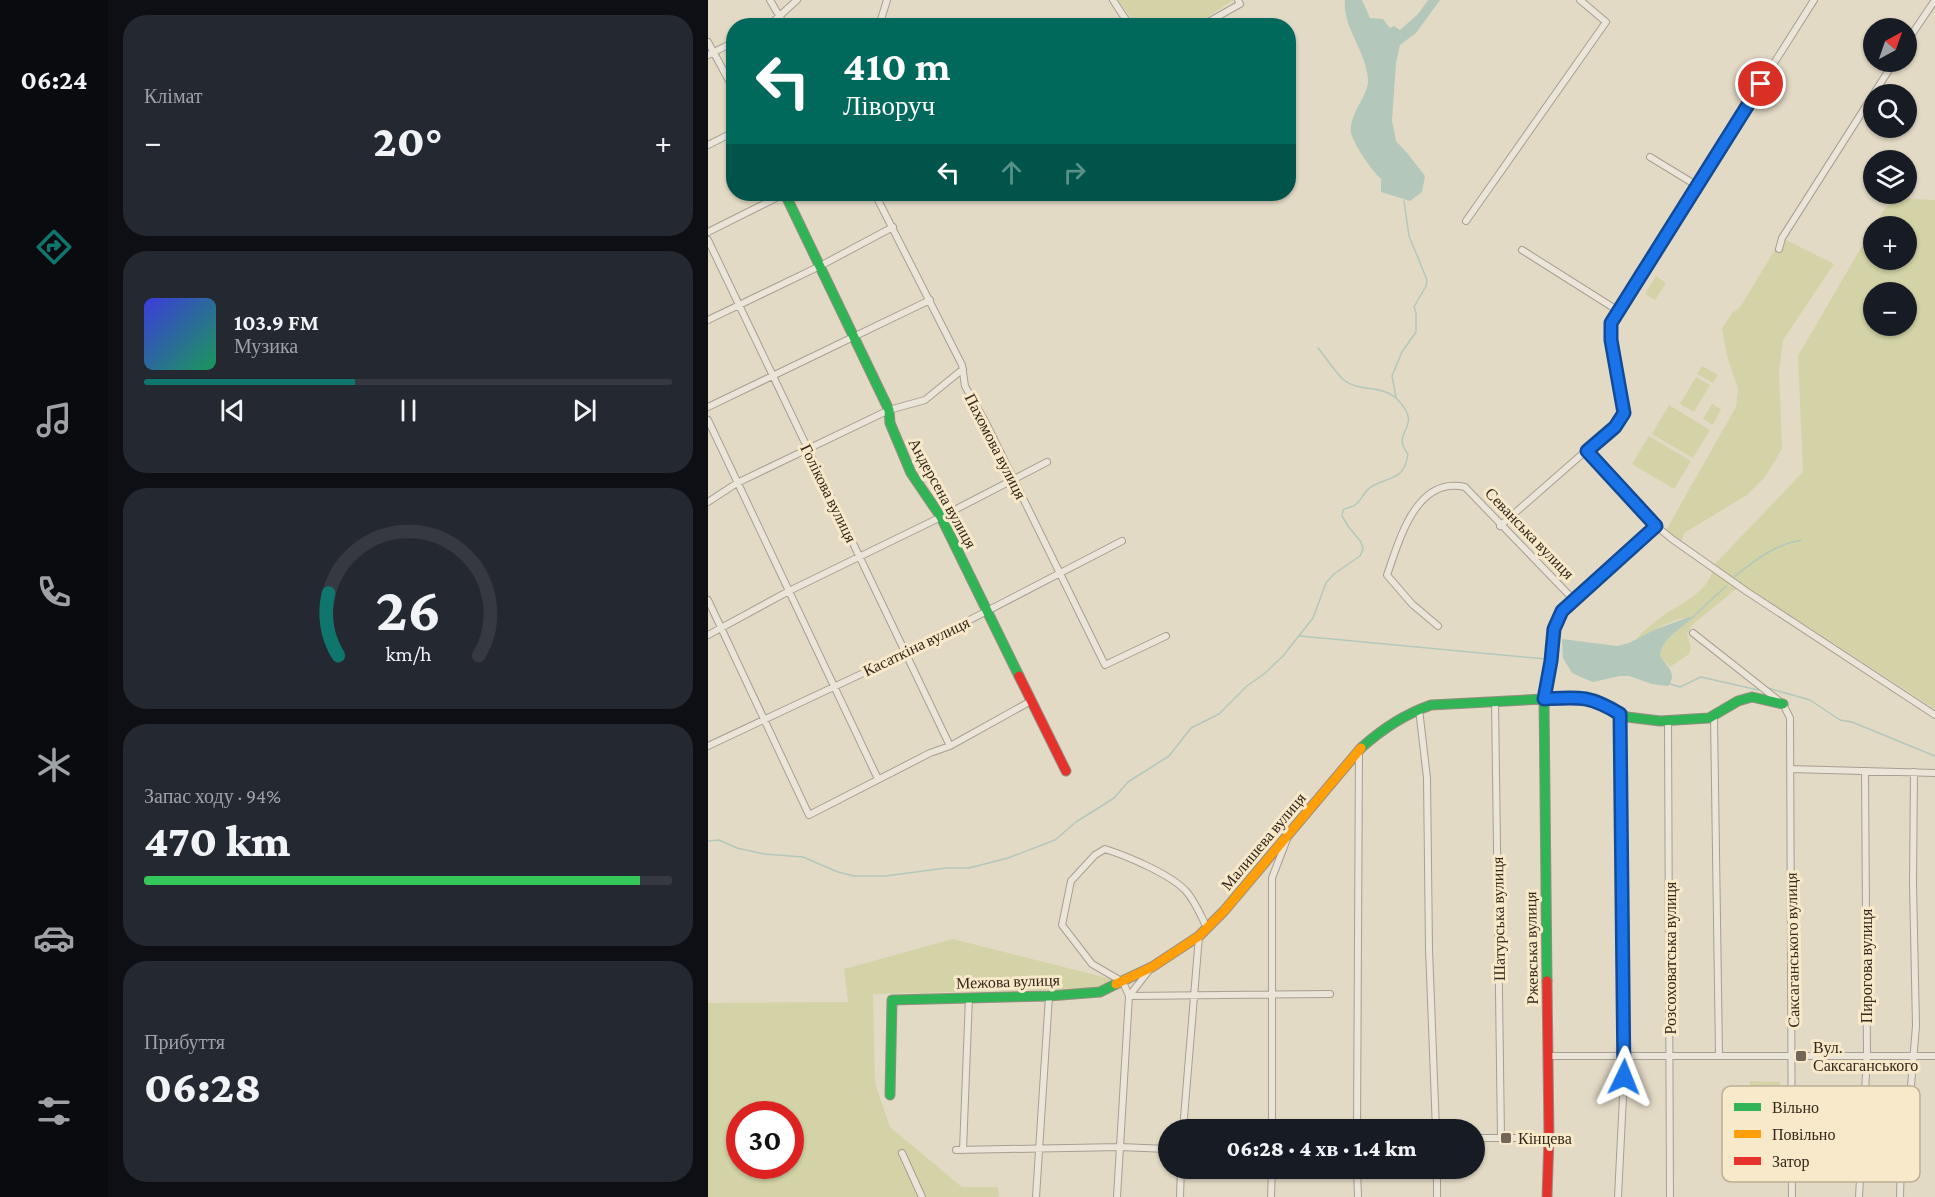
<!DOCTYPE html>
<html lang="uk">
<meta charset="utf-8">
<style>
body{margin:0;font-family:"Crimson Pro",serif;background:#242831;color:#f1f3f6;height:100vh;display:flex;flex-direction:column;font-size:22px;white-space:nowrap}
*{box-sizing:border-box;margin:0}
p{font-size:20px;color:#9ea1a6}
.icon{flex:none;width:33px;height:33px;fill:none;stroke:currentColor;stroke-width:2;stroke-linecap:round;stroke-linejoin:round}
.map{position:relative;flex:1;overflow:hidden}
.drawer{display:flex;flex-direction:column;gap:15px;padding:15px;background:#0d0f14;width:600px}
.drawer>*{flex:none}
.guide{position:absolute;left:18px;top:18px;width:570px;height:183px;border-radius:24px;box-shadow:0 2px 4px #0004;background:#00695c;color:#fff;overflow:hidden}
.needle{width:39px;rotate:40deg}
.controls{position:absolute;left:1155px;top:18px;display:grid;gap:12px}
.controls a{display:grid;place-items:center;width:54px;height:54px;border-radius:50%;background:#171b24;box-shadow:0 2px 4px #0004;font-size:30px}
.speed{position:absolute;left:18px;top:1101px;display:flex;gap:12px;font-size:30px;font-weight:700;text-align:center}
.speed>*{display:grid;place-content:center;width:78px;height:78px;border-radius:50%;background:#171b24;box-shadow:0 2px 4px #0004;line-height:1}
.speed .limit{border:9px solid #d22;background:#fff;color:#111}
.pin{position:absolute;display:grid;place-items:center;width:51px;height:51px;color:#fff;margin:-26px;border:3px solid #fff;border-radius:50%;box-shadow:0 2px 6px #0007}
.me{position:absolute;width:66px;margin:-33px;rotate:2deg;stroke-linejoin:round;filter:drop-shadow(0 0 4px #0008)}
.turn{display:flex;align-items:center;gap:21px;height:126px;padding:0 18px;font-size:27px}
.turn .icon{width:78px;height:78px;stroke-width:2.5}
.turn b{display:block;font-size:42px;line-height:51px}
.lanes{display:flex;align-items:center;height:57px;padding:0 18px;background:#0003;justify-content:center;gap:30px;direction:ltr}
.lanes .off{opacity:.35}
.big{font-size:45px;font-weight:800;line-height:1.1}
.drawer .card{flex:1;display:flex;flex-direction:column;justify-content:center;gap:9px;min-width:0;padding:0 21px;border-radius:24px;background:#242831}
.drawer .dial{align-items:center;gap:0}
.dial svg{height:156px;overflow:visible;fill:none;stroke:#363941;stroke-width:7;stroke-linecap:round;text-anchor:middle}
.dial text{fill:#f1f3f6;stroke:none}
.song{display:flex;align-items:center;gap:18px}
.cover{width:72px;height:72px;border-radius:9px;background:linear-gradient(135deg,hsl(240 70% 55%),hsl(150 70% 35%))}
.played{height:6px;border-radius:3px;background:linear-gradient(90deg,#0f766e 40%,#363941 40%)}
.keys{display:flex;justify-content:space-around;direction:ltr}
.heat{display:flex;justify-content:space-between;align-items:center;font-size:33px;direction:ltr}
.charge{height:9px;border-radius:4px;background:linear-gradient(90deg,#34c759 94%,#363941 0)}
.trip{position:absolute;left:450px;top:1119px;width:327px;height:60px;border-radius:30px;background:#171b24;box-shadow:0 2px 4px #0004;font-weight:800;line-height:60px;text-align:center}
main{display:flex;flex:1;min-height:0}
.tab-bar{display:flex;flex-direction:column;width:108px;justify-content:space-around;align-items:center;background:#090b0e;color:#9ea1a6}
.tab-bar .icon{width:42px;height:42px}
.tab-bar .active{color:#0f766e}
.tab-bar b{font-size:27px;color:#f1f3f6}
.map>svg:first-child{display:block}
</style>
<main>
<nav class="tab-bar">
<b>06:24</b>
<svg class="icon active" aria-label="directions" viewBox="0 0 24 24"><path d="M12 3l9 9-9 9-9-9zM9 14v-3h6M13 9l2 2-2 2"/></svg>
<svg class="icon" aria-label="music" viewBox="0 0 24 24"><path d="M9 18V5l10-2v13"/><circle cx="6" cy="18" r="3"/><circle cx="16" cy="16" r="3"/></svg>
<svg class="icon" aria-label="phone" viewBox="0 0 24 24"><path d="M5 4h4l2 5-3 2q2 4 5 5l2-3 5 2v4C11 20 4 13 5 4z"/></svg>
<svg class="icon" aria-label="climate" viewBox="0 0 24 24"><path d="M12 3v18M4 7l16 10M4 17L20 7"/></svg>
<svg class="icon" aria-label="car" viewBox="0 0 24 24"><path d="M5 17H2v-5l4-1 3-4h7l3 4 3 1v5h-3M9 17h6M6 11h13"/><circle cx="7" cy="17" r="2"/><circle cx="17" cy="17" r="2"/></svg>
<svg class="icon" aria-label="filters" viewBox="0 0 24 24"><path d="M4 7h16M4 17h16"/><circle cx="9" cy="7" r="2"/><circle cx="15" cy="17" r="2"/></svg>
</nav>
<section class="drawer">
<div class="card"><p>Клімат</p>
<div class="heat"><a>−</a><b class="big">20°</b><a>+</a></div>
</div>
<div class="card">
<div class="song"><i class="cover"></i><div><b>103.9 FM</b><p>Музика</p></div></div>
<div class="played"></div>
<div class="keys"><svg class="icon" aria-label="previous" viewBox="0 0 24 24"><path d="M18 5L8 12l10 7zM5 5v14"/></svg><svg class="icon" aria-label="pause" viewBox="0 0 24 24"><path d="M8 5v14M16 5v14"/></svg><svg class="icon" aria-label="next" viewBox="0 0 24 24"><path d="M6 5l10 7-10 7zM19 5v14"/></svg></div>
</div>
<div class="card dial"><svg viewBox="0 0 100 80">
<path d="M14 69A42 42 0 1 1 86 69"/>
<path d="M14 69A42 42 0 0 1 9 37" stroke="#0f766e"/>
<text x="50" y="56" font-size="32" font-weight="700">26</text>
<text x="50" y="72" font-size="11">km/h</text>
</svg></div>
<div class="card"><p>Запас ходу · 94%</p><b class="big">470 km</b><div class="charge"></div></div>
<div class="card"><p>Прибуття</p><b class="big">06:28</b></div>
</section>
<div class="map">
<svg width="1227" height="1197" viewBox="0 0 1227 1197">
<rect width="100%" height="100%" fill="#e3dac6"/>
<path fill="#d3d3a7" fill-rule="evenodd" d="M 410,0 L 526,0 L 491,22 L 488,19 L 475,25 L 428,25 Z
M 1192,198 L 1227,200 L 1227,709 L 1034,584 L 984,625 L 979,634 L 983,648 L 981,654 L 962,667 L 952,656 C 953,641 973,628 984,618 C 970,615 942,632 929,640 L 933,633 C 941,627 948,621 956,615 C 972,604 1005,589 1005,566 L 1095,472 L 1090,356 L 1165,227 L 1166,260 L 1198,260 L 1198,226 L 1166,226 L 1177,208 ZM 1166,292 L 1198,292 L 1198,326 L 1166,326 Z
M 1074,238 L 1126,264 L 1075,340 L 1071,371 L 1074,448 L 1069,458 L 1056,478 L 1039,495 L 976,533 L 973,543 L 957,532 L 1028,407 L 1030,389 L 1019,356 L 1014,328 L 1025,312 L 1031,309 Z
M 948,276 L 958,283 L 947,300 L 937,294 Z
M 994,366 L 1010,375 L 1005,383 L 989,374 Z
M 988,377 L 1002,385 L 986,412 L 972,404 Z
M 1004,404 L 1013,409 L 1005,425 L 995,419 Z
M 961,405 L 1002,430 L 985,458 L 944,434 Z
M 941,436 L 983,461 L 966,489 L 924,464 Z
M 245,939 L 415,982 L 393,989 L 165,994 L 167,1083 L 182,1127 L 254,1187 L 290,1187 L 291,1197 L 0,1197 L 0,1003 L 140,1002 L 136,969 ZM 32,1114 L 82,1114 L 82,1166 L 32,1166 Z
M 1042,1081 L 1072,1082 L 1072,1132 L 1042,1131 Z"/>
<path fill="#b3c8bb" d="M 637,0 L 654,0 L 662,18 L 675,19 L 682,28 L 686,26 L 692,30 L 710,14 L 720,0 L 732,0 L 708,33 L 692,45 L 688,63 L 684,120 L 688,141 L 700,154 L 717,176 L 714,192 L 702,201 L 673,192 L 673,179 C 664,171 646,145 643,133 C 640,115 661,95 660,80 C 659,52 634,27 637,0 Z
M 981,617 L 985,618 C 974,627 952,641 952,656 C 959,666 970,674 960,686 L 944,684 L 921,676 L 912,676 L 885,682 L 875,678 L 864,673 L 855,658 L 854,639 L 909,646 L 921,643 L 946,630 Z"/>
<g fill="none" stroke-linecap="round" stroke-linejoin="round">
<path stroke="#b3c8bb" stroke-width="1.5" d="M 688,397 L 684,376 L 694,352 L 708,332 L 708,313 L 706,307 L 718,286 L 719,280 L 701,236 L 696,201
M 1026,577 C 1047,560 1066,545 1093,540
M 984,618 L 1018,586
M 592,636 L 838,659
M 962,684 L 972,687 L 993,677 L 1050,690
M 1060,688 L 1102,700 L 1132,720 L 1144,722 L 1227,756
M 0,841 L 11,840 L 29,848 L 56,854 L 95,857 L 130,872 L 146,876 L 177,876 L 238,868 L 261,868 L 300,858 L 347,840 L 368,822 L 406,798 L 420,782 L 461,756 L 483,728 L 511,714 L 539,686 L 556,674 L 575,656 L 605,618 L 618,583 L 626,574 L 652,556 L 655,549 L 653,542 L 640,526 L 634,516 L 635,510 C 639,507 643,508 647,505 C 654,500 656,491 663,487 C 680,476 696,482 700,454 C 681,431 717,428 690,400 C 674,384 652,392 637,381 C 629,375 617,356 610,348"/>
<g stroke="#a79f91" stroke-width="8">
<path id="street" d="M 62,0 L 77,26
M 405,0 L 422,26
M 56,26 L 66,21 L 89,0
M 171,26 L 179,0
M 493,26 L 532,4 L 530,0
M 0,42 L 26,90
M 1198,43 L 1227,0
M 0,55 L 26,42
M 0,145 L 26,132
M 942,157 L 988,185
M 167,194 L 254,365 L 257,386 L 279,425 L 397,665 L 458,636
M 758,221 L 898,22 L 872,0
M 0,232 L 76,194
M 0,240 L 242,746
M 1071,249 L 1074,238 L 1186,62
M 814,250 L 909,310
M 0,320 L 112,266 L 185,227
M 0,407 L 222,300
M 0,420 L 170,779
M 879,451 L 948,526 L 964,539 L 1038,591 L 1227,715
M 0,502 L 29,483 L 181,410 L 217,400 L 255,369
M 792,526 L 912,421 L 916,413 L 916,403 C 911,380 897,339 905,317 L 1106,0
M 0,600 L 101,815 L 222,753 L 242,746 L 323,701
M 730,626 L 704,604 L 679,575 C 691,542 707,476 757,487 L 865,599
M 985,633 L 1075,704 L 1082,718 L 1084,1197
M 0,635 L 81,591 L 233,517 L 339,462
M 787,701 L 793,1138
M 711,709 L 719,778 L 721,949 L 728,1130
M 1006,717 L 1011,1055
M 960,720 L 962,1197
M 0,746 L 198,653 L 414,541
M 1082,769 L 1227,773
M 421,996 L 622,994
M 421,996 L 443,968
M 840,1056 L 1227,1056
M 475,1130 L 491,936
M 564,1130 L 564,878 L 579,839
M 649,1130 L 651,749
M 766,1138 L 841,1138
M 248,1150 L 412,1147 L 460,1149
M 255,1150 L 261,997
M 194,1153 L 214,1197
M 649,1168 L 650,1197
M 729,1168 L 729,1197
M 328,1197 L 341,996
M 409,1197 L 421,996 L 415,982 L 384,964 L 354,925 L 363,881 L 387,855 L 397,849 C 419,856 462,874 478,891 C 487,901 493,916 499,928
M 472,1197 L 473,1168
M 563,1197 L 564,1168
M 910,1197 L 917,1056 L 912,714
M 1151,1197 L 1159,1056 L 1157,771
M 1192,1197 L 1193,1163 L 1201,1110 L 1208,1026 L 1205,884 L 1206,772"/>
</g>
<g stroke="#978e81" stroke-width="11">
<path id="fast" d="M 77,194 L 181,410 L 182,423 L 203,473 L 233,517 L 311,676
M 653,748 C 673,730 697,714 723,705 L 874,697 L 889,702 L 919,717 L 952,721 L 1001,718 L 1030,701 L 1044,697 L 1075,704
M 839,981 L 836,699 C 838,686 841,674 843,661 C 847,633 845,617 868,596
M 182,1095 L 184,1000 L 341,996 L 392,992 L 408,984"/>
</g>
<g stroke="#978e81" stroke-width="11">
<path id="slow" d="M 868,596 L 948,526
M 408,984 L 444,967 L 491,936 L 516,911 L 653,748"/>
</g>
<g stroke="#978e81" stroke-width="11">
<path id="jam" d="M 311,676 L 358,771
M 839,1197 L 841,1138 L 839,981"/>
</g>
<use href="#street" stroke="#eae4d9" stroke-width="6"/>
<use href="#fast" stroke="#30b455" stroke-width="9"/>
<use href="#slow" stroke="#ff9f0a" stroke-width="9"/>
<use href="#jam" stroke="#e5322d" stroke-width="9"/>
</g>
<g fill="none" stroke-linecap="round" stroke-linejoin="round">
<g stroke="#114b97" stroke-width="15">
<path id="route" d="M 916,1077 L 912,714 C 881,695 871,697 836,699 L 843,661 L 846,629 L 854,611 L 948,526 L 879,451 L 907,427 L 916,413 L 903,340 L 903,323 L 1053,84"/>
</g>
<use href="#route" stroke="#1a73e8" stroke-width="10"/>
</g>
<g fill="#726656" stroke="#f7e9ca" stroke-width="2">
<rect x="1087" y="1050" width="12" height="12" rx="3"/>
<rect x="792" y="1132" width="12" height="12" rx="3"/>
</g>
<g text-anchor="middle" stroke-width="6" stroke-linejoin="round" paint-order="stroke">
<g font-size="16" fill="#35271a" stroke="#f7e9ca">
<text transform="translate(288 446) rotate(63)" y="6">Пахомова вулиця</text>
<text transform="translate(121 493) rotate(64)" y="6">Голікова вулиця</text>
<text transform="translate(235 493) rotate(61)" y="6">Андерсена вулиця</text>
<text transform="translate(822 533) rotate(46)" y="6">Севанська вулиця</text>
<text transform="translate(208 646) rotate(-26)" y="6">Касаткіна вулиця</text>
<text transform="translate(555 841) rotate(-50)" y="6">Малишева вулиця</text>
<text transform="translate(790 919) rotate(-91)" y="6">Шатурська вулиця</text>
<text transform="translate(823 948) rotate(-91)" y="6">Ржевська вулиця</text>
<text transform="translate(1084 950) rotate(-91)" y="6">Саксаганського вулиця</text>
<text transform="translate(962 958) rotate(-90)" y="6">Розсоховатська вулиця</text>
<text transform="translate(1158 966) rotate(-90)" y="6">Пирогова вулиця</text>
<text transform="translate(300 981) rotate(-2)" y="6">Межова вулиця</text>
</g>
<g font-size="16" fill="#35271a" stroke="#f7e9ca" text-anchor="start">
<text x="1105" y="1053">Вул.<tspan x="1105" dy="18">Саксаганського</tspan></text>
<text x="810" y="1144">Кінцева</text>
</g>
</g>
<rect x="1014" y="1086" width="198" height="96" rx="9" fill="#f7e9ca" stroke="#bdaf95" stroke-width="1.5"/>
<rect x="1026" y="1103" width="27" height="8" fill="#30b455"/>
<rect x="1026" y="1130" width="27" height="8" fill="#ff9f0a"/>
<rect x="1026" y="1157" width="27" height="8" fill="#e5322d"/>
<g font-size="16" fill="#35271a">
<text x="1064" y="1113">Вільно</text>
<text x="1064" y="1140">Повільно</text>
<text x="1064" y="1167">Затор</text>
</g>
</svg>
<div class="controls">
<a><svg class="needle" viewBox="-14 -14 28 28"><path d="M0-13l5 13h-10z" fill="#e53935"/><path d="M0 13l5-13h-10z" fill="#9ea1a6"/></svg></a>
<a><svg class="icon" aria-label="search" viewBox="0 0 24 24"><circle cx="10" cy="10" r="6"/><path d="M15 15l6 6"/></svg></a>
<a><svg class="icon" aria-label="layers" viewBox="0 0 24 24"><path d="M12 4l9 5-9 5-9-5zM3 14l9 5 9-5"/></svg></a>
<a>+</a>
<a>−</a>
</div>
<div class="speed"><div class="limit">30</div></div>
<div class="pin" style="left:1053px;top:84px;background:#d93025"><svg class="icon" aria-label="arrive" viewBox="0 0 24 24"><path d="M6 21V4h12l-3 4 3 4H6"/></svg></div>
<svg class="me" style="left:916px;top:1077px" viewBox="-20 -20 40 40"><path d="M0-17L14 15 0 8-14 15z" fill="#1a73e8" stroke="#fff" stroke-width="4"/></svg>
<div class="trip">06:28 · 4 хв · 1.4 km</div>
<div class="guide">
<div class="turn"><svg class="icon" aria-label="left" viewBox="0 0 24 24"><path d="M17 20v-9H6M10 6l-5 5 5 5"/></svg><div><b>410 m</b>Ліворуч</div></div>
<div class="lanes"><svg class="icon" aria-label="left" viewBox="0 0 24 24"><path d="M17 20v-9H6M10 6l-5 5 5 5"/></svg><svg class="icon off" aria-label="ahead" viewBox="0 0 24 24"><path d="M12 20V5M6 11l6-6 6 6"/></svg><svg class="icon off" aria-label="right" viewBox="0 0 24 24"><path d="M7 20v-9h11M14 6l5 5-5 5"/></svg></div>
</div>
</div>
</main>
